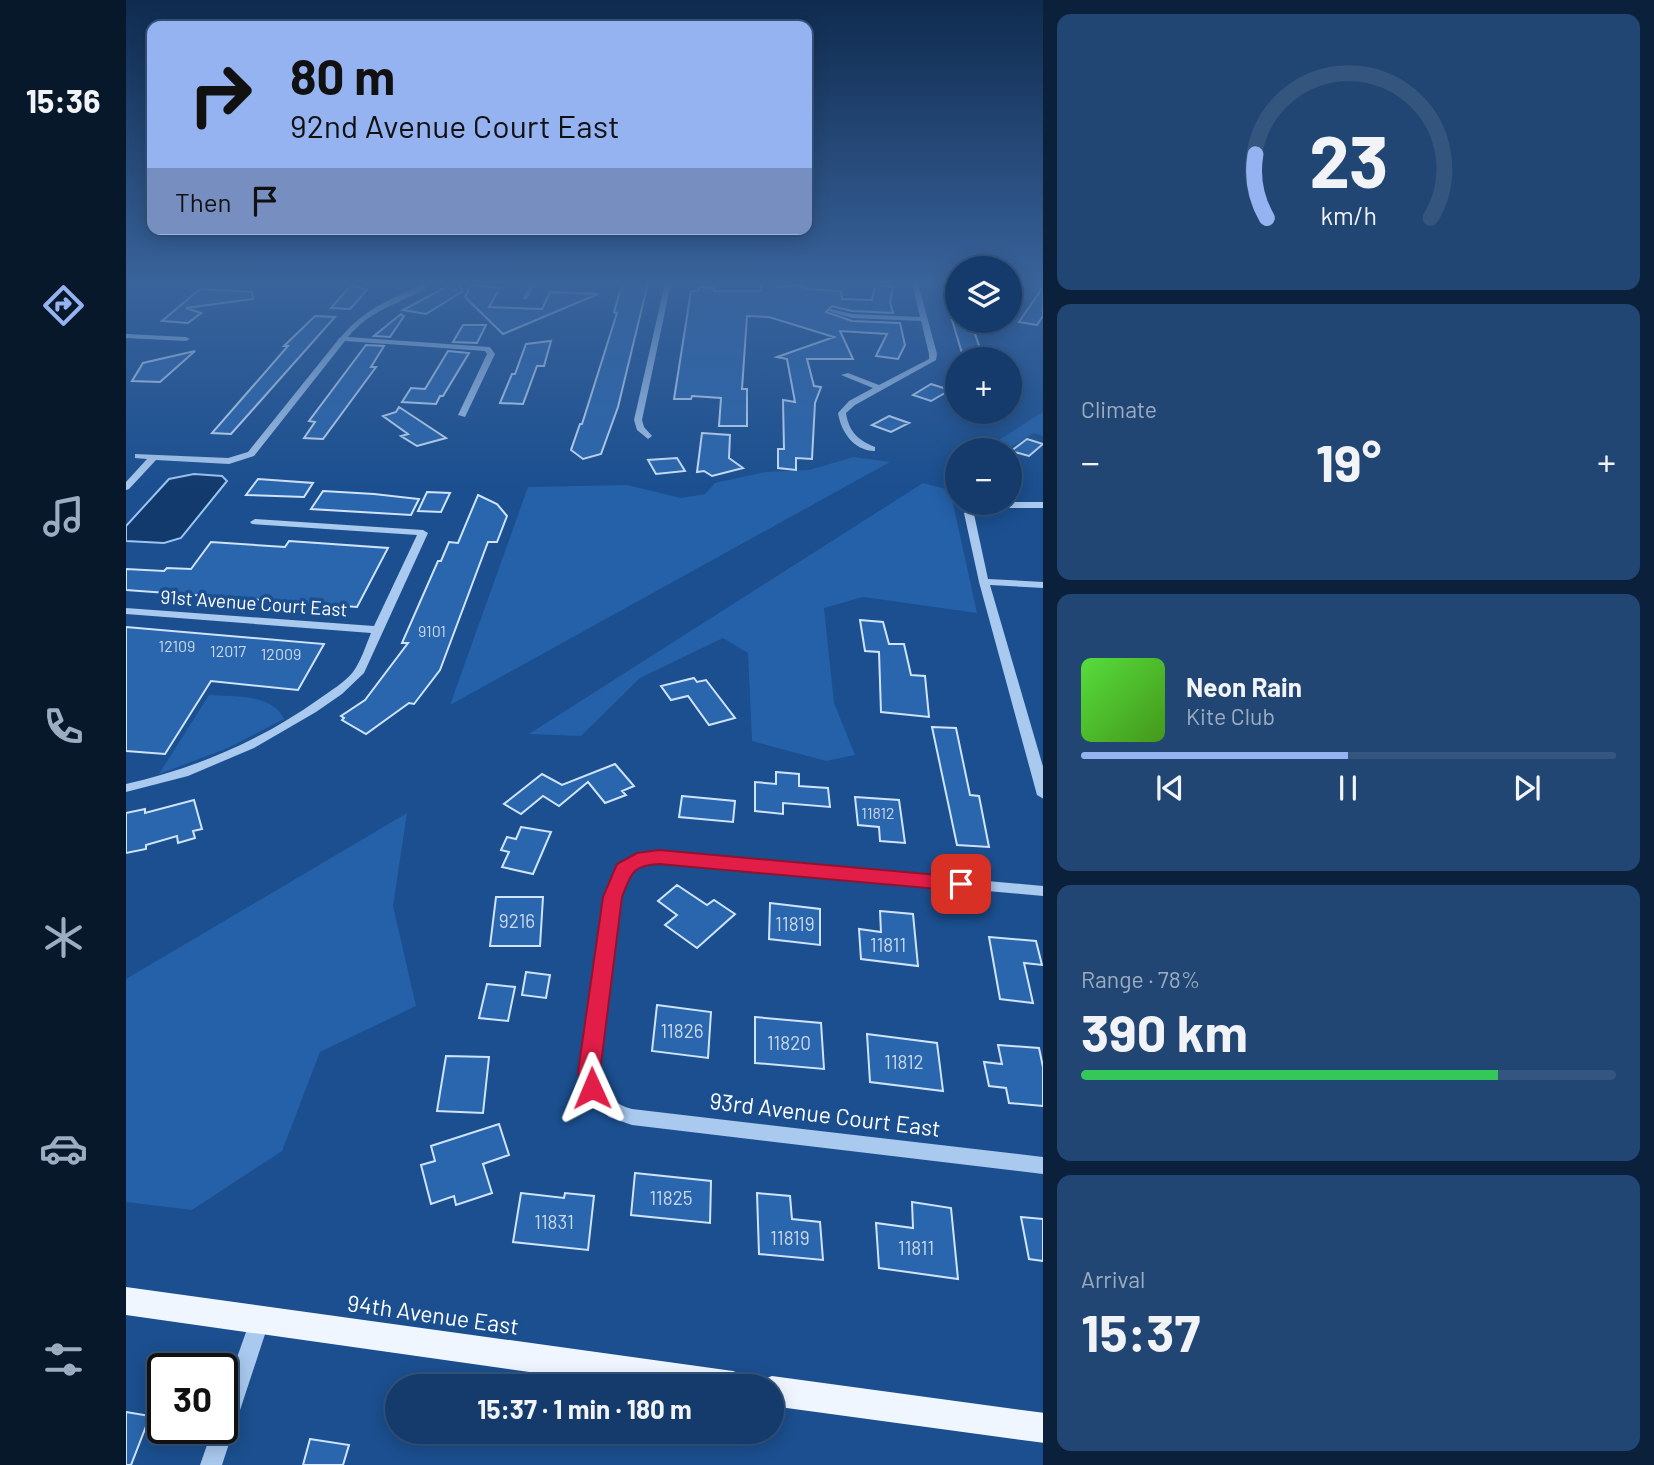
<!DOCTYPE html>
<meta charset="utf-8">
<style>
body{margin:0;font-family:Barlow,sans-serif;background:#214673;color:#f1f3f6;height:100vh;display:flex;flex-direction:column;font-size:26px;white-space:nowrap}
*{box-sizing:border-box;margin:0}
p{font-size:23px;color:#9dadc1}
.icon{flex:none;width:38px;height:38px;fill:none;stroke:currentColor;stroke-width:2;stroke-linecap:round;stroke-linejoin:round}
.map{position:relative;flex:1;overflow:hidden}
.side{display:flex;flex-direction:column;gap:14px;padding:14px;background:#0b203b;width:611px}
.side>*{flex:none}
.hud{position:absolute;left:21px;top:21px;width:665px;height:214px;border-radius:14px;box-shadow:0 4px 18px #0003,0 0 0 2px #33557e;background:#95b2f1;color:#111;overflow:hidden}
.controls{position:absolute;left:819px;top:256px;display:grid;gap:14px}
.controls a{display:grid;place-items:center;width:77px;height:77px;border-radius:50%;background:#143b6b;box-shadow:0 4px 18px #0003,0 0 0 2px #33557e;font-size:35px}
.speed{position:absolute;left:21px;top:1353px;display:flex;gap:14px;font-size:35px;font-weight:700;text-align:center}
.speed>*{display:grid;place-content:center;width:91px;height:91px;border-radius:50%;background:#143b6b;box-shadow:0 4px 18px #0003,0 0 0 2px #33557e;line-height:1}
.speed .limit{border:4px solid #111;border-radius:10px;background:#fff;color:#111}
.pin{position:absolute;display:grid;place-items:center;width:60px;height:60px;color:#fff;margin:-30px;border-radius:14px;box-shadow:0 4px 10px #0006}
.me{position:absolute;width:77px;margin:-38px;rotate:359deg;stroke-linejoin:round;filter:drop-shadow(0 0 5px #0008)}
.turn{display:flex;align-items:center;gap:24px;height:147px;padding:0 28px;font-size:32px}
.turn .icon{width:91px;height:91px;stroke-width:2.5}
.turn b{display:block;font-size:49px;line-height:60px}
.then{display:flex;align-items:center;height:66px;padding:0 28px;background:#0003;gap:14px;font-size:26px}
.big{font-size:52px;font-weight:700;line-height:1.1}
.side .card{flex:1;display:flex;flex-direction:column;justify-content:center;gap:10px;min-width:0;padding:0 24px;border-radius:14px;background:#214673}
.side .dial{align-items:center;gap:0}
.dial svg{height:182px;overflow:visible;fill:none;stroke:#33557e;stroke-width:7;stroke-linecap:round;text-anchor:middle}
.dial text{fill:#f1f3f6;stroke:none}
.song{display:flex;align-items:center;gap:21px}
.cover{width:84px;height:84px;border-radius:10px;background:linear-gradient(135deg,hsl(110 70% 55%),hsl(100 70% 35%))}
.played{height:7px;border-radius:4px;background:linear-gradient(90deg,#95b2f1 50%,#33557e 50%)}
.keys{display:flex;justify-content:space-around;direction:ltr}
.heat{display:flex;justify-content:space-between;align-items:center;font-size:38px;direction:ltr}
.charge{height:10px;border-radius:5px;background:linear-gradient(90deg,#34c759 78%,#33557e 0)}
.trip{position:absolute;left:259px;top:1374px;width:399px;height:70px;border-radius:35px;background:#143b6b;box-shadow:0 4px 18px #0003,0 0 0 2px #33557e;font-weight:700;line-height:70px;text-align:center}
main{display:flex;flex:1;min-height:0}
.tabs{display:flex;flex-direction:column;width:126px;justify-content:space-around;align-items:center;background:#08182b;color:#9dadc1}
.tabs .icon{width:49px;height:49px}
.tabs .on{color:#95b2f1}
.tabs b{font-size:32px;color:#f1f3f6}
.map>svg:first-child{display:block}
</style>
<main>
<nav class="tabs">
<b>15:36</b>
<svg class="icon on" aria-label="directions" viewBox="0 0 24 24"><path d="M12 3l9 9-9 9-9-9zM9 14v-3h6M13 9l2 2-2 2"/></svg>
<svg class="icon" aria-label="music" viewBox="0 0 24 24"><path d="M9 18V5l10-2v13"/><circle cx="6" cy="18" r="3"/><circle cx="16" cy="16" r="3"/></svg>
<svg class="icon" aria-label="phone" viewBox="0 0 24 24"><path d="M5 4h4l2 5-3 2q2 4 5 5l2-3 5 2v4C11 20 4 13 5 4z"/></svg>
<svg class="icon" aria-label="climate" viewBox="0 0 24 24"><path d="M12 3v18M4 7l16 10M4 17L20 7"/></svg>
<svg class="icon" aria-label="car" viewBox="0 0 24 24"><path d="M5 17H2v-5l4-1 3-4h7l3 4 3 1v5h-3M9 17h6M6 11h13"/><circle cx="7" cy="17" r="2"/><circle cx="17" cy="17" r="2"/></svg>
<svg class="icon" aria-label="filters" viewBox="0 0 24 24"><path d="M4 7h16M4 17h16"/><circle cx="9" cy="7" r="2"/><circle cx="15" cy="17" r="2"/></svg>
</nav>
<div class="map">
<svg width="918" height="1465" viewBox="0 0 918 1465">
<rect width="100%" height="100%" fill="#1b4f8f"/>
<path fill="#2461a8" d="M 917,412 L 917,436 L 908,433 L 881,450 L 857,450 Z
M 728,457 L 764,462 L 324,705 L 402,487 L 501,485 L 555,498 L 579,494 L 589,483 L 639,472 L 683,470 Z
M 797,483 L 824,490 L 851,613 L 737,597 L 698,608 L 708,703 L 729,755 L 700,761 L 626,741 L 622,653 L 597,638 L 514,678 L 455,736 L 403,734 Z
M 83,695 C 107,697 146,693 158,719 L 102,748 L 33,774 Z
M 281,813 L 267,906 L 290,1006 L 194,1052 L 156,1151 L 66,1210 L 0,1202 L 0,979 Z"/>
<path fill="#123a6d" stroke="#9cc4f0" stroke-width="2" d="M 68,474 L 96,476 L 101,481 L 55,538 L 38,543 L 0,541 L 0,526 L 43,479 Z"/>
<path fill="#2a66ad" stroke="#cfe3fa" stroke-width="2" d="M 327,283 L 332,283 L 337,291 L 300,314 L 277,310 Z
M 499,283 L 522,283 L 492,407 L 475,454 L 457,459 L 445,450 L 454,424 L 456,424 L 491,313 L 488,312 L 496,285 Z
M 635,283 L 652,283 L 652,287 L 673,285 L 681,289 L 715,291 L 716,299 L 746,300 L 749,285 L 767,287 L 764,302 L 767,313 L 726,311 L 706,306 L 700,312 L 726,321 L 774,323 L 779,345 L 772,359 L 750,356 L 761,334 L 714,331 L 727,359 L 681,359 L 688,386 L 695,387 L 689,403 L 686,459 L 670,458 L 670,470 L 652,468 L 652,449 L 658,449 L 657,400 L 669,402 L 661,359 L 651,357 L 708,337 L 643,317 L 621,316 L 616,389 L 621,389 L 621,426 L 593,426 L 595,398 L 566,396 L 565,399 L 548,399 L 565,291 L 572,291 L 573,287 L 588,288 L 588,291 L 635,291 Z
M 225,285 L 241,290 L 224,309 L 205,308 Z
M 345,285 L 374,288 L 363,307 L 416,309 L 424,292 L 472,294 L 377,334 L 339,297 Z
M 917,287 L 917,316 L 911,325 L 893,322 Z
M 74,289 L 126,292 L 127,299 L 60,308 L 75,313 L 62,323 L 36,321 Z
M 275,314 L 278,316 L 264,337 L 248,336 Z
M 189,316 L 209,317 L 105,434 L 86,433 L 162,346 L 158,346 Z
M 826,320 L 844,320 L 856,354 L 836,353 Z
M 337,325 L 360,325 L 351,343 L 327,342 Z
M 425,341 L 418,366 L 411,366 L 397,404 L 374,403 L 386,374 L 389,374 L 400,344 Z
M 240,345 L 258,346 L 245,367 L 250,367 L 197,439 L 178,438 L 189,422 L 183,421 Z
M 69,351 L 34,382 L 6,381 L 17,363 Z
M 322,351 L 343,353 L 317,396 L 314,396 L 310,404 L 276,402 L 285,388 L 299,389 Z
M 805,384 L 824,390 L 805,401 L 787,395 Z
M 273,407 L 320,438 L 291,446 L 275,436 L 282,434 L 257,416 L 270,412 Z
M 763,416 L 783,423 L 765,432 L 746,425 Z
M 576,433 L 604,435 L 603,458 L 617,468 L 586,476 L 578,471 L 571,472 Z
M 901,439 L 917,444 L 903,456 L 885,451 Z
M 551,458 L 559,471 L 530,474 L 522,460 Z
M 132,479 L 187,483 L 178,497 L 120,495 Z
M 197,491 L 248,494 L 293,499 L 285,515 L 185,509 Z
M 301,492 L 324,493 L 315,512 L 292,511 Z
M 352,495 L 371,504 L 381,516 L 371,542 L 362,542 L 314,670 L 288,704 L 283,703 L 240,734 L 216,720 L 218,718 L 215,716 L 239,700 L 282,643 L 276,643 L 312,561 L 315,561 L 323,542 L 332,543 Z
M 163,541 L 262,548 L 231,607 L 0,590 L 0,569 L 38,571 L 41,568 L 65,569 L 85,542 L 159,547 Z
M 734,620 L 757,622 L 763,644 L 778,644 L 785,675 L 799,676 L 803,717 L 755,712 L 753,652 L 739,651 Z
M 0,627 L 46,631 L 198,644 L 172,690 L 85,681 L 39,754 L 0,751 Z
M 568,678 L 571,682 L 580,680 L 609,718 L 583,725 L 562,696 L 545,700 L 535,686 Z
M 806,727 L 830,728 L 844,795 L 853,796 L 863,847 L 831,845 Z
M 489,764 L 508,786 L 496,791 L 500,795 L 479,803 L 462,782 L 433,806 L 417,796 L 395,814 L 378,804 L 416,774 L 436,785 Z
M 650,772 L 673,774 L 673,786 L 702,788 L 704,807 L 657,803 L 657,814 L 629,811 L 629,782 L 650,784 Z
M 556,796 L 609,801 L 607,822 L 553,817 Z
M 729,797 L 773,800 L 779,843 L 754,841 L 753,827 L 732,825 Z
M 68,800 L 76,829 L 67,831 L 69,838 L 52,843 L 51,836 L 20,845 L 20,849 L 0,853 L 0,813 L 19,809 L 19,813 Z
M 395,827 L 425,832 L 407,874 L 376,867 L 383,852 L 375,850 L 381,837 L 390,839 Z
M 551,885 L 581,905 L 588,900 L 609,914 L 571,948 L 539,925 L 551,915 L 532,901 Z
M 370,897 L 417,897 L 414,946 L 364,946 Z
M 644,903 L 694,909 L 694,945 L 643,939 Z
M 754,911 L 787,914 L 792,966 L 735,959 L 733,929 L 755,932 Z
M 863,937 L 910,941 L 916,965 L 898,963 L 907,1003 L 874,999 Z
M 400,972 L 424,975 L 420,998 L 396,995 Z
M 361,984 L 389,987 L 382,1021 L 353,1018 Z
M 531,1005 L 585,1012 L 582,1058 L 526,1051 Z
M 629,1017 L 695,1023 L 698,1069 L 629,1063 Z
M 741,1034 L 811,1043 L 817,1091 L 744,1082 Z
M 872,1045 L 913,1048 L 917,1067 L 917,1106 L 883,1103 L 880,1088 L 863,1086 L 858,1062 L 876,1064 Z
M 320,1056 L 363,1057 L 357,1113 L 311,1111 Z
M 373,1124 L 383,1155 L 357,1164 L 366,1193 L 330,1205 L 328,1196 L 305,1204 L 295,1165 L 309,1161 L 305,1146 Z
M 509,1173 L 585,1181 L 584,1223 L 505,1215 Z
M 395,1193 L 438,1198 L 439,1193 L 468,1196 L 462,1250 L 387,1242 Z
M 631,1193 L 664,1196 L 666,1219 L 694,1222 L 697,1260 L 633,1254 Z
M 786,1202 L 825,1208 L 832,1279 L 753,1268 L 750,1223 L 787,1228 Z
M 895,1217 L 917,1219 L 917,1261 L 903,1259 Z
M 0,1412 L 24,1416 L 5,1465 L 0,1465 Z
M 184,1439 L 223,1445 L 217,1465 L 177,1465 Z"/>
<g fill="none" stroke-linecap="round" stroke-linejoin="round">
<path fill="#a9c9ee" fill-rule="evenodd" d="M 93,283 L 133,283 L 130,285 L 96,285 Z
M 300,283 L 308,283 C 277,304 248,306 222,337 L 364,347 L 369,354 L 339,417 L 332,415 L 361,354 L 359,351 L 219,341 L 128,456 L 103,464 L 30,460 L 3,489 L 0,490 L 0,482 L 21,459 L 9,458 L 9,454 L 102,458 L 122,452 L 212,340 L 213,338 L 215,337 C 240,307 266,299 300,283 Z
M 404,283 L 410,283 L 401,299 L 397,299 Z
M 539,283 L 545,283 L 516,420 L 518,427 L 526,436 L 522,439 L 511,430 L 508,420 Z
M 786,283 L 792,283 L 811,354 L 810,360 L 729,405 L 720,413 C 723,432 732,440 749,447 L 749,451 C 728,451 715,432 712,413 L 723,401 L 747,388 L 715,375 L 722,373 L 753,385 L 803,359 L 803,354 L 795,321 L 726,318 L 702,311 L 705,309 L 726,314 L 794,317 Z
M 914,283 L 918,283 L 918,285 L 915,284 Z
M 0,334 L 60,337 L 64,339 L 60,341 L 0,338 Z
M 863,502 L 918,502 L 918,508 L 864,508 L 848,514 L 862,579 L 918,582 L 918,588 L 864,585 L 918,770 L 918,799 L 911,795 L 853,582 L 838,513 Z
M 129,519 L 297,530 L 302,533 L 238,673 L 216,694 L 190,712 L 128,748 L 62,776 L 0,792 L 0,784 C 68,769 136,740 193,699 C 204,691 218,683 227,672 C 235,661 240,645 245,633 L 0,614 L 0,608 L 248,626 L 291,535 L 126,524 L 124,522 Z
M 533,852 L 918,886 L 918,896 L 533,862 L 520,863 L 504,871 L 494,897 L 471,1072 C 476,1091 486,1104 506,1109 L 918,1157 L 918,1174 L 506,1125 L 483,1117 L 471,1107 L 460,1089 L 455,1072 L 480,897 L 493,864 L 513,854 Z
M 133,1312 L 140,1315 L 143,1322 L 96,1465 L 74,1465 L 87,1428 L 96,1428 L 96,1400 L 126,1315 Z"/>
<path fill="#f0f6ff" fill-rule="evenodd" d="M 0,1287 L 607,1371 L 618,1375 L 622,1386 L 502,1386 L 0,1315 Z
M 646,1376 L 918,1413 L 918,1443 L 646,1406 L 646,1386 L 633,1386 L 635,1380 Z"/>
</g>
<linearGradient id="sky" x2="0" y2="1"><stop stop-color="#0f2b4f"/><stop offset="0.58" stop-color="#39639b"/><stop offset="1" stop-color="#39639b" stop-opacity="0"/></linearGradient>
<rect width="918" height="488" fill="url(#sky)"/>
<path fill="#e11d48" stroke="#92132f" stroke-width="2" d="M 533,850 L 835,877 L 841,879 L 844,884 L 841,889 L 835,891 L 533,864 C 506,865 505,874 496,897 L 474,1072 L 477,1088 L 474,1095 L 466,1098 L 458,1095 L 452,1072 L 477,897 L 491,864 L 511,853 Z"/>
<g text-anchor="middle" stroke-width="7" stroke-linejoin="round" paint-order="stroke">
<g font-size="16" fill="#cad9ea">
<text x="306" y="637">9101</text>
<text x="51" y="652">12109</text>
<text x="102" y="657">12017</text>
<text x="155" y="660">12009</text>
<text x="752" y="819">11812</text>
</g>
<g font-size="19" fill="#fff" stroke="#1b4f8f">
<text transform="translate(128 603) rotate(4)" y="7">91st Avenue Court East</text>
</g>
<g font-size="19" fill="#cad9ea">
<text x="391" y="928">9216</text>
<text x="669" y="931">11819</text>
<text x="762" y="952">11811</text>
<text x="556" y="1038">11826</text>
<text x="663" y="1050">11820</text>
<text x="778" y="1069">11812</text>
<text x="545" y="1205">11825</text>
<text x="428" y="1229">11831</text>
<text x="664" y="1245">11819</text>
<text x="790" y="1255">11811</text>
</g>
<g font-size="23" fill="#fff" stroke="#1b4f8f">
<text transform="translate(699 1115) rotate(7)" y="8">93rd Avenue Court East</text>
<text transform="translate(307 1315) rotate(8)" y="8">94th Avenue East</text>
</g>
</g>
</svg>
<div class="controls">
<a><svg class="icon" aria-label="layers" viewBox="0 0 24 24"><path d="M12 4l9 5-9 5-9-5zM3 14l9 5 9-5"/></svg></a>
<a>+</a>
<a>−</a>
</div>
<div class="speed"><div class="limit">30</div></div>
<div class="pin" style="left:835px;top:884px;background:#d93025"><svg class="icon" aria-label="arrive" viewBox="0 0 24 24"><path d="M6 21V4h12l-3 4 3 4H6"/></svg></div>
<svg class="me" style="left:466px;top:1088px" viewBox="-20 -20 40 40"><path d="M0-17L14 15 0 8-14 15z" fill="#e11d48" stroke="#fff" stroke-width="4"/></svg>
<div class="trip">15:37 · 1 min · 180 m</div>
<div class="hud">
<div class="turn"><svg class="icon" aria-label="right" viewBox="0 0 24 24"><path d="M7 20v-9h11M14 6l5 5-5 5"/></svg><div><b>80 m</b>92nd Avenue Court East</div></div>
<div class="then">Then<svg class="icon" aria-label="arrive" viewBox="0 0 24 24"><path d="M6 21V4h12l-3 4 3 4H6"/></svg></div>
</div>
</div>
<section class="side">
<div class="card dial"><svg viewBox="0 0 100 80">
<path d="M14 69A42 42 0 1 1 86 69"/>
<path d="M14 69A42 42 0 0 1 9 41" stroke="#95b2f1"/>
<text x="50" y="56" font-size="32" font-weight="700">23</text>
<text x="50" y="72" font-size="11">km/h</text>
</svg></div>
<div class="card"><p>Climate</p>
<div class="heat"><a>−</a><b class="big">19°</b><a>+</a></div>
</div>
<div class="card">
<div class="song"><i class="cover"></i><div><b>Neon Rain</b><p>Kite Club</p></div></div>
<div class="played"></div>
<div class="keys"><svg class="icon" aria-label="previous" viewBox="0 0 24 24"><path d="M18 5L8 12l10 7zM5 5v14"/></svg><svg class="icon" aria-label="pause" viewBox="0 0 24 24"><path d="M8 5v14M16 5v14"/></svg><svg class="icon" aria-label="next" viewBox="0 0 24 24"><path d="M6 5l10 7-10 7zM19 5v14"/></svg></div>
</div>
<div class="card"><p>Range · 78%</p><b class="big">390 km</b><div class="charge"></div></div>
<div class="card"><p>Arrival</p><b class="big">15:37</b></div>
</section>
</main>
